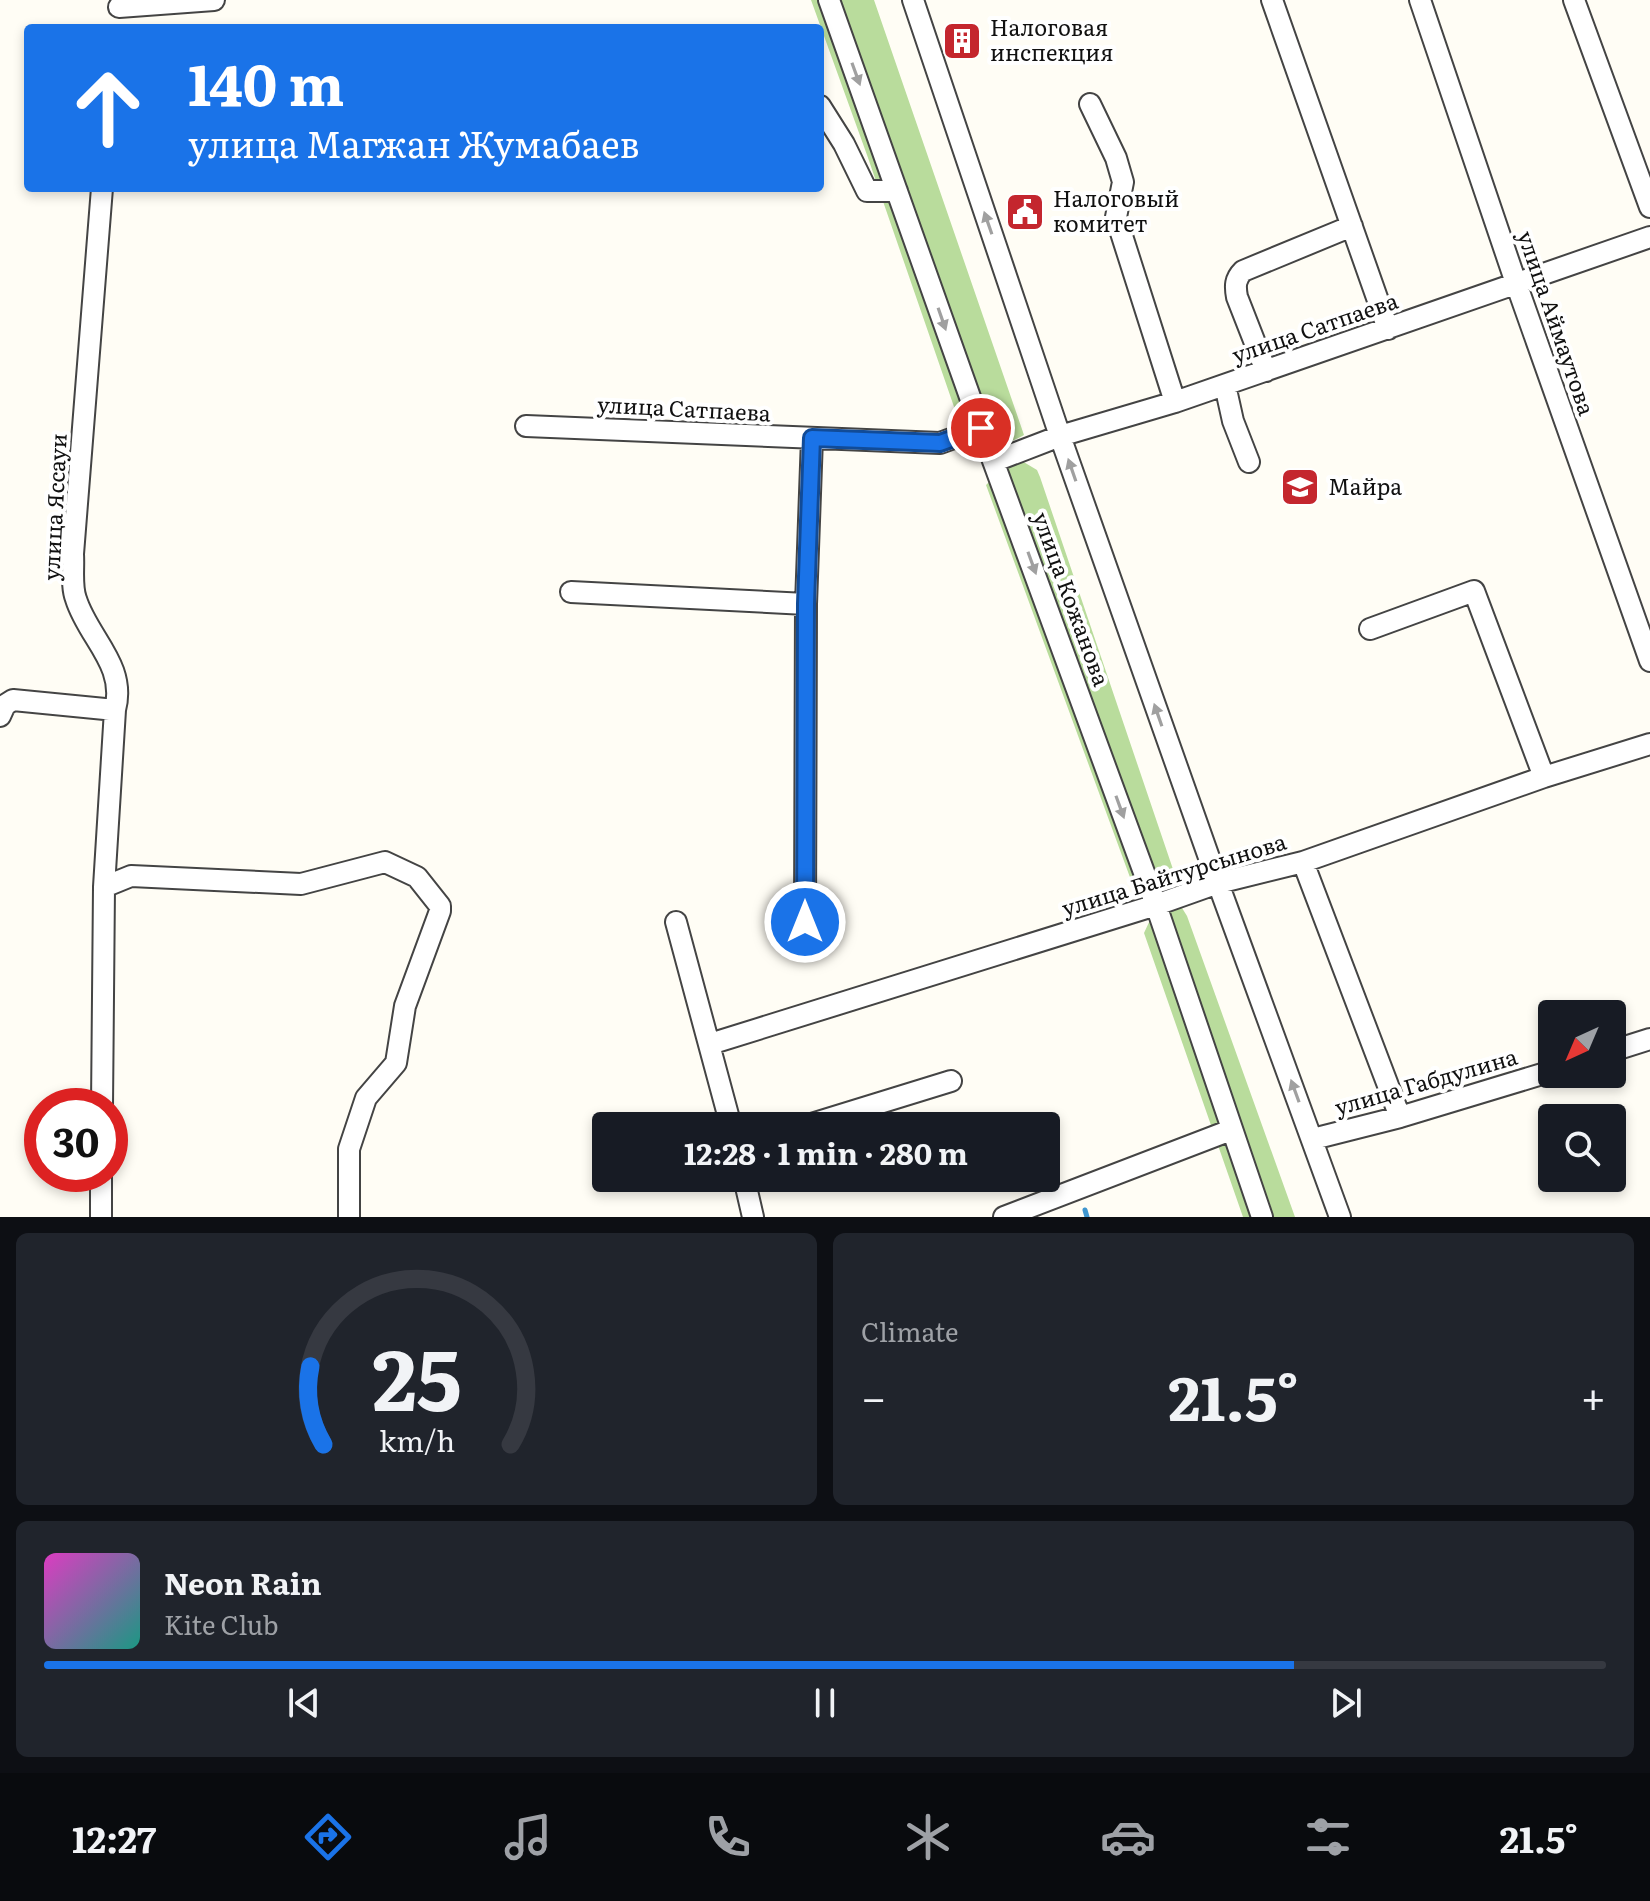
<!DOCTYPE html>
<meta charset="utf-8">
<style>
body{margin:0;font-family:Literata,serif;background:#20242c;color:#f1f3f6;height:100vh;display:flex;flex-direction:column;font-size:30px;white-space:nowrap}
*{box-sizing:border-box;margin:0}
p{font-size:26px;color:#9ea1a6}
.icon{flex:none;width:44px;height:44px;fill:none;stroke:currentColor;stroke-width:2;stroke-linecap:round;stroke-linejoin:round}
.map{position:relative;height:1217px;overflow:hidden}
.drawer{display:flex;flex-direction:column;gap:16px;padding:16px;background:#0d0f14;flex:1}
.drawer>*{flex:none}
.top-card{position:absolute;left:24px;top:24px;width:800px;height:168px;border-radius:8px;box-shadow:0 4px 12px #0003;background:#1a73e8;color:#fff;overflow:hidden}
.needle{width:52px;rotate:224deg}
.buttons{position:absolute;left:1538px;top:1000px;display:grid;gap:16px}
.buttons a{display:grid;place-items:center;width:88px;height:88px;border-radius:8px;background:#171b24;box-shadow:0 4px 12px #0003;font-size:40px}
.speed{position:absolute;left:24px;top:1088px;display:flex;gap:16px;font-size:40px;font-weight:700;text-align:center}
.speed>*{display:grid;place-content:center;width:104px;height:104px;border-radius:50%;background:#171b24;box-shadow:0 4px 12px #0003;line-height:1}
.speed .limit{border:12px solid #d22;background:#fff;color:#111}
.pin{position:absolute;display:grid;place-items:center;width:68px;height:68px;color:#fff;margin:-34px;border:4px solid #fff;border-radius:50%;box-shadow:0 2px 8px #0007}
.me{position:absolute;width:88px;margin:-44px;rotate:0deg;stroke-linejoin:round;filter:drop-shadow(0 0 6px #0008)}
.turn{display:flex;align-items:center;gap:28px;height:168px;padding:0 32px;font-size:36px}
.turn .icon{width:104px;height:104px;stroke-width:2.5}
.turn b{display:block;font-size:56px;line-height:68px}
.big{font-size:60px;font-weight:700;line-height:1.1}
.drawer .widget{flex:1;display:flex;flex-direction:column;justify-content:center;gap:12px;min-width:0;padding:0 28px;border-radius:12px;background:#20242c}
.drawer .dial{align-items:center;gap:0}
.dial svg{height:208px;overflow:visible;fill:none;stroke:#363941;stroke-width:7;stroke-linecap:round;text-anchor:middle}
.dial text{fill:#f1f3f6;stroke:none}
.song{display:flex;align-items:center;gap:24px}
.cover{width:96px;height:96px;border-radius:12px;background:linear-gradient(135deg,hsl(310 70% 55%),hsl(170 70% 35%))}
.played{height:8px;border-radius:4px;background:linear-gradient(90deg,#1a73e8 80%,#363941 80%)}
.keys{display:flex;justify-content:space-around;direction:ltr}
.heat{display:flex;justify-content:space-between;align-items:center;font-size:44px;direction:ltr}
.drawer .tiles{flex:1;display:grid;gap:16px;grid-template-columns:1fr 1fr}
.widget:last-child{grid-column:span 2}
.trip{position:absolute;left:592px;top:1112px;width:468px;height:80px;border-radius:8px;background:#171b24;box-shadow:0 4px 12px #0003;font-weight:700;line-height:80px;text-align:center}
.dock{display:flex;height:128px;justify-content:space-around;align-items:center;background:#090b0e;color:#9ea1a6}
.dock .icon{width:56px;height:56px}
.dock .active{color:#1a73e8}
.dock b{font-size:36px;color:#f1f3f6}
.map>svg:first-child{display:block}
</style>
<div class="map">
<svg width="1650" height="1217" viewBox="0 0 1650 1217">
<rect width="100%" height="100%" fill="#fffdf5"/>
<path fill="#b9dc9c" d="M 811,0 L 874,0 L 1024,435 C 1007,445 993,448 973,445 L 961,427 L 867,155 Z
M 1022,461 L 1037,470 L 1040,477 L 1178,884 C 1161,898 1154,901 1135,891 L 986,485 L 1001,470 Z
M 1177,907 L 1182,908 L 1187,916 L 1295,1217 L 1243,1217 L 1144,933 L 1151,918 Z"/>
<g fill="none" stroke-linecap="round" stroke-linejoin="round">
<path stroke="#3f96cf" stroke-width="5" d="M 1085,1210 L 1087,1217"/>
<g stroke="#444" stroke-width="24">
<path id="minor" d="M 829,0 L 981,428 L 1156,905 L 1262,1217
M 913,0 L 1060,436 L 1218,883 L 1340,1217
M 1272,0 L 1388,329
M 1420,0 L 1516,283 L 1650,661
M 1574,0 L 1650,207
M 119,7 L 214,0
M 1090,104 L 1116,158 L 1123,182 L 1116,217 L 1175,402
M 820,106 L 844,144 L 867,191 L 897,191
M 102,188 L 73,554 C 74,568 71,586 76,599 C 88,638 127,665 115,710 L 104,887 L 102,1106
M 1266,371 L 1237,297 C 1235,286 1235,279 1243,271 L 1352,226
M 1225,385 L 1233,421 L 1249,462
M 526,426 L 940,443 L 981,428
M 995,461 L 1060,436 L 1175,402 L 1650,237
M 571,592 L 806,604 L 812,438
M 1370,629 L 1474,591 L 1544,777
M 0,716 L 5,705 L 13,700 L 115,710
M 1303,862 L 1400,1117
M 104,887 L 131,876 L 301,884 L 385,862 L 417,877 L 440,906 L 440,911 L 405,1006 L 396,1063 L 366,1098 L 349,1149 L 349,1217
M 676,922 L 731,1126
M 805,922 L 806,604
M 710,1044 L 1156,905 L 1218,883 L 1303,862 L 1544,777 L 1650,744
M 1612,1051 L 1650,1039
M 805,1126 L 951,1081
M 1313,1139 L 1400,1117 L 1552,1071
M 744,1178 L 753,1217
M 101,1217 L 101,1174
M 1004,1217 L 1231,1130"/>
</g>
<use href="#minor" stroke="#fff" stroke-width="20"/>
</g>
<defs><path id="oneway-solid" d="M-6-.8H1V-3.2L6.5 0L1 3.2V.8H-6Z" transform="scale(2)"/></defs>
<g fill="#a0a0a0">
<use href="#oneway-solid" transform="translate(856 74) rotate(70)"/>
<use href="#oneway-solid" transform="translate(988 223) rotate(-109)"/>
<use href="#oneway-solid" transform="translate(942 319) rotate(71)"/>
<use href="#oneway-solid" transform="translate(1072 470) rotate(-109)"/>
<use href="#oneway-solid" transform="translate(1032 563) rotate(70)"/>
<use href="#oneway-solid" transform="translate(1158 715) rotate(-109)"/>
<use href="#oneway-solid" transform="translate(1120 807) rotate(70)"/>
<use href="#oneway-solid" transform="translate(1295 1091) rotate(-110)"/>
</g>
<g fill="none" stroke-linecap="round" stroke-linejoin="round">
<g stroke="#114b97" stroke-width="20">
<path id="route" d="M 805,922 L 806,604 L 812,438 L 940,443 L 981,428"/>
</g>
<use href="#route" stroke="#1a73e8" stroke-width="14"/>
</g>
<defs>
<g id="building-square" transform="scale(2)"><rect x="-9" y="-9" width="18" height="18" rx="4" fill="#c4262e" stroke="#fff"/><path d="M-4-6H4V6H1V3H-1V6H-4ZM-2.5-4.3h1.7v1.8h-1.7ZM.8-4.3h1.7v1.8H.8ZM-2.5-1h1.7V.8h-1.7ZM.8-1h1.7V.8H.8Z" fill="#fff"/></g>
<g id="civic-square" transform="scale(2)"><rect x="-9" y="-9" width="18" height="18" rx="4" fill="#c4262e" stroke="#fff"/><path d="M-.6-6.5H3V-4.5H.6V-3L4-1V1h2V6H-6V1h2V-1L-.6-3ZM-1.2 2.5V6h2.4V2.5Z" fill="#fff"/></g>
<g id="school-square" transform="scale(2)"><rect x="-9" y="-9" width="18" height="18" rx="4" fill="#c4262e" stroke="#fff"/><path d="M0-5L7-2L0 1L-7-2ZM-4 1L0 2.5L4 1V4Q0 6-4 4Z" fill="#fff"/></g>
</defs>
<g fill-rule="evenodd">
<use href="#building-square" x="962" y="41"/>
<use href="#civic-square" x="1025" y="212"/>
<use href="#school-square" x="1300" y="487"/>
</g>
<g text-anchor="middle" stroke-width="8" stroke-linejoin="round" paint-order="stroke">
<g font-size="22" fill="#111" stroke="#fff" text-anchor="start">
<text x="990" y="36">Налоговая<tspan x="990" dy="25">инспекция</tspan></text>
<text x="1053" y="207">Налоговый<tspan x="1053" dy="25">комитет</tspan></text>
<text x="1328" y="495">Майра</text>
</g>
<g font-size="22" fill="#111" stroke="#fff">
<text transform="translate(1556 323) rotate(71)" y="8">улица Аймаутова</text>
<text transform="translate(1315 328) rotate(-19)" y="8">улица Сатпаева</text>
<text transform="translate(684 409) rotate(3)" y="8">улица Сатпаева</text>
<text transform="translate(55 507) rotate(-87)" y="8">улица Яссауи</text>
<text transform="translate(1071 599) rotate(70)" y="8">улица Кожанова</text>
<text transform="translate(1174 875) rotate(-17)" y="8">улица Байтурсынова</text>
<text transform="translate(1426 1082) rotate(-16)" y="8">улица Габдулина</text>
</g>
</g>
</svg>
<div class="buttons">
<a><svg class="needle" viewBox="-14 -14 28 28"><path d="M0-13l5 13h-10z" fill="#e53935"/><path d="M0 13l5-13h-10z" fill="#9ea1a6"/></svg></a>
<a><svg class="icon" aria-label="search" viewBox="0 0 24 24"><circle cx="10" cy="10" r="6"/><path d="M15 15l6 6"/></svg></a>
</div>
<div class="speed"><div class="limit">30</div></div>
<div class="pin" style="left:981px;top:428px;background:#d93025"><svg class="icon" aria-label="arrive" viewBox="0 0 24 24"><path d="M6 21V4h12l-3 4 3 4H6"/></svg></div>
<svg class="me" style="left:805px;top:922px" viewBox="-20 -20 40 40"><circle r="17" fill="#1a73e8" stroke="#fff" stroke-width="3"/><path d="M0-11L8 9 0 5-8 9z" fill="#fff"/></svg>
<div class="trip">12:28 · 1 min · 280 m</div>
<div class="top-card">
<div class="turn"><svg class="icon" aria-label="ahead" viewBox="0 0 24 24"><path d="M12 20V5M6 11l6-6 6 6"/></svg><div><b>140 m</b>улица Магжан Жумабаев</div></div>
</div>
</div>
<section class="drawer">
<div class="tiles">
<div class="widget dial"><svg viewBox="0 0 100 80">
<path d="M14 69A42 42 0 1 1 86 69"/>
<path d="M14 69A42 42 0 0 1 9 39" stroke="#1a73e8"/>
<text x="50" y="56" font-size="32" font-weight="700">25</text>
<text x="50" y="72" font-size="11">km/h</text>
</svg></div>
<div class="widget"><p>Climate</p>
<div class="heat"><a>−</a><b class="big">21.5°</b><a>+</a></div>
</div>
<div class="widget">
<div class="song"><i class="cover"></i><div><b>Neon Rain</b><p>Kite Club</p></div></div>
<div class="played"></div>
<div class="keys"><svg class="icon" aria-label="previous" viewBox="0 0 24 24"><path d="M18 5L8 12l10 7zM5 5v14"/></svg><svg class="icon" aria-label="pause" viewBox="0 0 24 24"><path d="M8 5v14M16 5v14"/></svg><svg class="icon" aria-label="next" viewBox="0 0 24 24"><path d="M6 5l10 7-10 7zM19 5v14"/></svg></div>
</div>
</div>
</section>
<nav class="dock">
<b>12:27</b>
<svg class="icon active" aria-label="directions" viewBox="0 0 24 24"><path d="M12 3l9 9-9 9-9-9zM9 14v-3h6M13 9l2 2-2 2"/></svg>
<svg class="icon" aria-label="music" viewBox="0 0 24 24"><path d="M9 18V5l10-2v13"/><circle cx="6" cy="18" r="3"/><circle cx="16" cy="16" r="3"/></svg>
<svg class="icon" aria-label="phone" viewBox="0 0 24 24"><path d="M5 4h4l2 5-3 2q2 4 5 5l2-3 5 2v4C11 20 4 13 5 4z"/></svg>
<svg class="icon" aria-label="climate" viewBox="0 0 24 24"><path d="M12 3v18M4 7l16 10M4 17L20 7"/></svg>
<svg class="icon" aria-label="car" viewBox="0 0 24 24"><path d="M5 17H2v-5l4-1 3-4h7l3 4 3 1v5h-3M9 17h6M6 11h13"/><circle cx="7" cy="17" r="2"/><circle cx="17" cy="17" r="2"/></svg>
<svg class="icon" aria-label="filters" viewBox="0 0 24 24"><path d="M4 7h16M4 17h16"/><circle cx="9" cy="7" r="2"/><circle cx="15" cy="17" r="2"/></svg>
<b>21.5°</b>
</nav>
